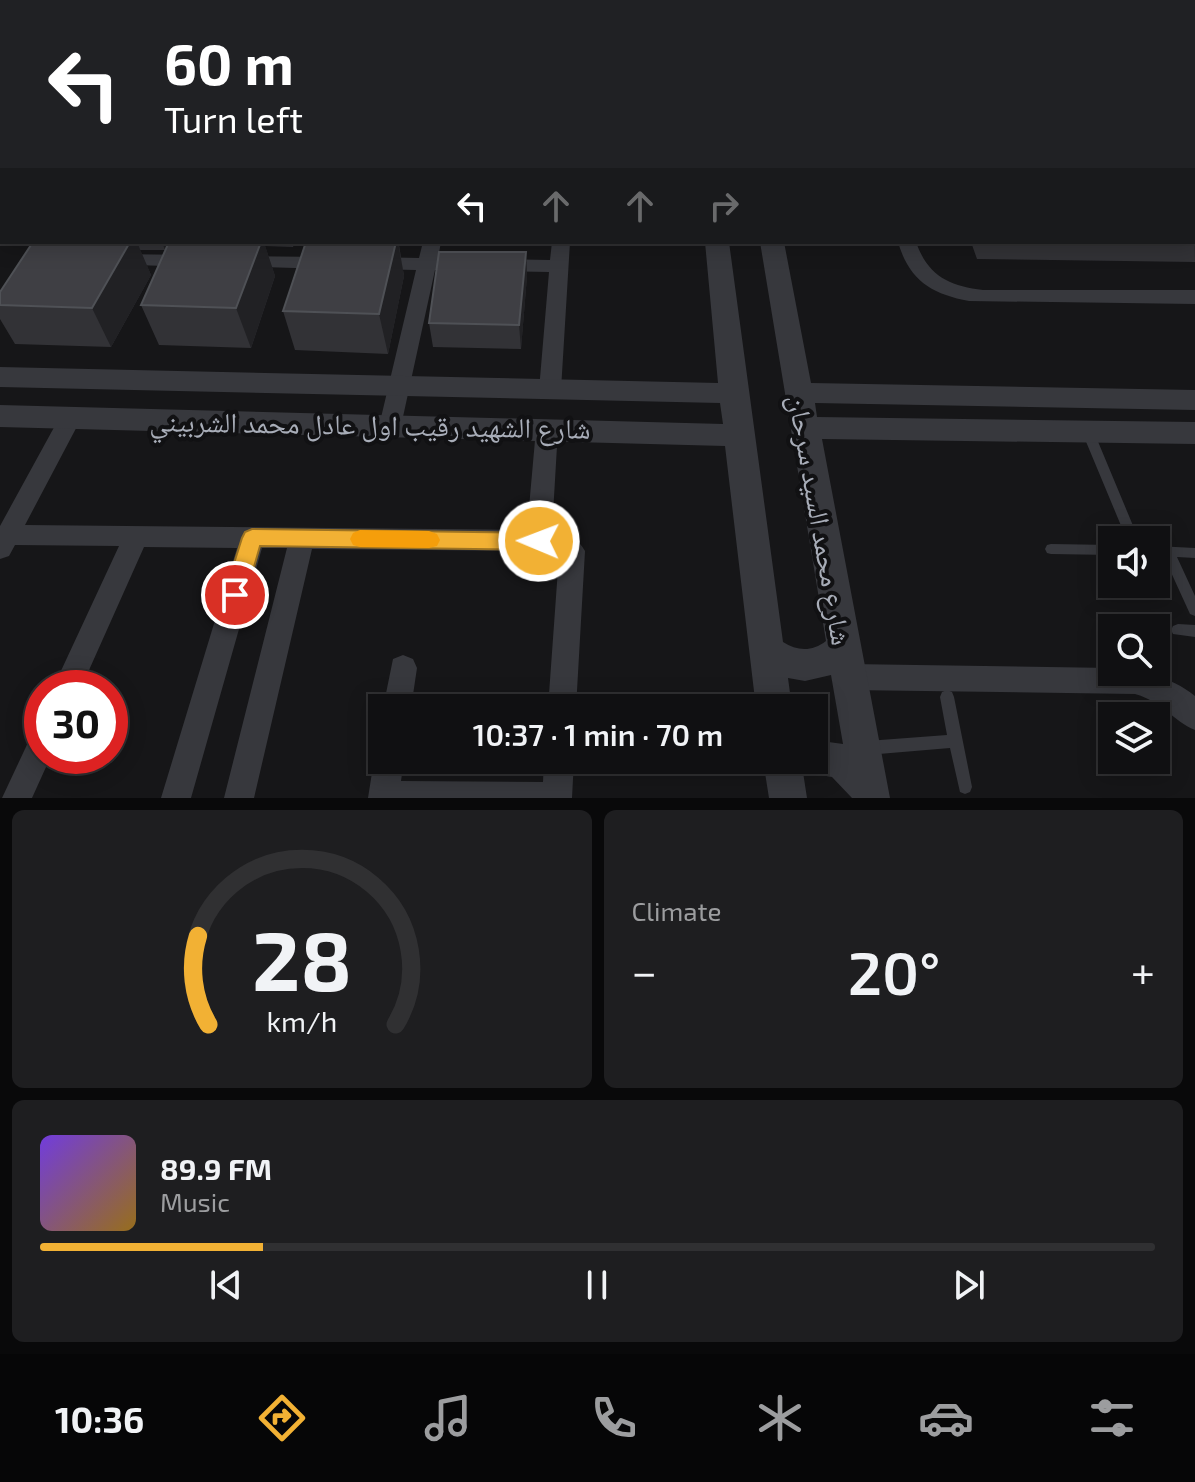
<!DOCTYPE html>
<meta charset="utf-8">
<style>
body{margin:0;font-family:"Exo 2","Noto Naskh Arabic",sans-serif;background:#1e1e20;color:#f1f3f6;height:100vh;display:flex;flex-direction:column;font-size:30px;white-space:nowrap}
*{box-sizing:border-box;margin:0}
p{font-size:26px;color:#9c9d9f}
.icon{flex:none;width:44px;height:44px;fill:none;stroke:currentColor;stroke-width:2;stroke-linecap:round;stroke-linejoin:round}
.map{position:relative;height:798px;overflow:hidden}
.panel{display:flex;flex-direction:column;gap:12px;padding:12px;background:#09090a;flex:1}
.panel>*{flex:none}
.banner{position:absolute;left:0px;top:0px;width:1196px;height:244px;box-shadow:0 4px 20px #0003,0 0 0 2px #303032;background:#202124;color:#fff;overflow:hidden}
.buttons{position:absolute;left:1098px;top:526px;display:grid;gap:16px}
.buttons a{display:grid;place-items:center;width:72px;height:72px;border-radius:0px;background:#101012;box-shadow:0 4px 20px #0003,0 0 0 2px #303032;font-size:40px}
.speed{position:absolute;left:24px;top:670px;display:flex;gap:16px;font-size:40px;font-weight:700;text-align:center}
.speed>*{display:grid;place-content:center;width:104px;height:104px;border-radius:50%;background:#101012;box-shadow:0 4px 20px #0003,0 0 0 2px #303032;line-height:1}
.speed .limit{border:12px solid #d22;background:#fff;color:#111}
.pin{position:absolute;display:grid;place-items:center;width:68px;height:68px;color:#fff;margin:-34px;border:4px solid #fff;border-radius:50%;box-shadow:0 2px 8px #0007}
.me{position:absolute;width:88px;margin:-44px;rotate:271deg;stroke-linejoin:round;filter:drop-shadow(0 0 6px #0008)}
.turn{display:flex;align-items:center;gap:28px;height:168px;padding:0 32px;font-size:36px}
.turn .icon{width:104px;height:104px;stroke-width:2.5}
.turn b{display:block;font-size:56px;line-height:68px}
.lanes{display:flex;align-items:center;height:76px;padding:0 32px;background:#0003;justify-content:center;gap:40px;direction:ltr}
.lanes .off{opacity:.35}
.big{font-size:60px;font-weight:600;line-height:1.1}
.panel .widget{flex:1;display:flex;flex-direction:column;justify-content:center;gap:12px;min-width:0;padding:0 28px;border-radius:12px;background:#1e1e20}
.panel .dial{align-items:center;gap:0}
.dial svg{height:208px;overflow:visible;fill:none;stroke:#303032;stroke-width:7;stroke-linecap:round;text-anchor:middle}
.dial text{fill:#f1f3f6;stroke:none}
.song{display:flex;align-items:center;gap:24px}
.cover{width:96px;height:96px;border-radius:12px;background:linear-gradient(135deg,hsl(260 70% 55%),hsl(40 70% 35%))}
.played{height:8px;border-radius:4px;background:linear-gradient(90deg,#f2b134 20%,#303032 20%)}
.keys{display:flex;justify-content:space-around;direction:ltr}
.heat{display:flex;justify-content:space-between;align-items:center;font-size:44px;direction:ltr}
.panel .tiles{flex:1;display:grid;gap:12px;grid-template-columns:1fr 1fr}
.widget:last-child{grid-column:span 2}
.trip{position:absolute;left:368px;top:694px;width:460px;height:80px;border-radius:0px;background:#101012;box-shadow:0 4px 20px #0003,0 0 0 2px #303032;font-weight:600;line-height:80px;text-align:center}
.tabs{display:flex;height:128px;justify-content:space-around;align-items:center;background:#060607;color:#9c9d9f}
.tabs .icon{width:56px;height:56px}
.tabs .selected{color:#f2b134}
.tabs b{font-size:36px;color:#f1f3f6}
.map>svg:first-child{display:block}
</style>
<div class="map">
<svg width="1195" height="798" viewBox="0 0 1195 798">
<rect width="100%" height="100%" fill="#161618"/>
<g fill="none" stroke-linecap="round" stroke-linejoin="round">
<path fill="#37383d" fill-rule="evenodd" d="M 1088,428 L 1092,429 L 1094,432 L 1139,540 L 1127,540 L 1082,432 L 1084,429 Z
M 1051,544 L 1112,545 L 1112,555 L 1051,554 L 1047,553 L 1045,549 L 1047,545 Z
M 1156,546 L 1195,548 L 1195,558 L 1177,557 L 1195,596 L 1195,616 L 1190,614 L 1164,557 L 1156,556 Z
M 1178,624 L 1195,625 L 1195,637 L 1173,634 L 1171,630 L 1173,626 Z
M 947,690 L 952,692 L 954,697 L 972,787 L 970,792 L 965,794 L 960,792 L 950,748 L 867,755 L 862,753 L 860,748 L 862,743 L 867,741 L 947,735 L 940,697 L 942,692 Z"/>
<path fill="#37383d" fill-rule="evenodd" d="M 478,0 L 492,0 L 492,2 L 478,2 Z
M 572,0 L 586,0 L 586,2 L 572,2 Z
M 423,242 L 441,242 L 438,258 L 550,260 L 552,242 L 570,242 L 561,390 L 558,396 L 542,396 L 539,390 L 549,272 L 435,270 L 401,426 L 398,432 L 390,434 L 382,432 L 379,426 L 416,270 L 373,269 L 363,263 L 373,257 L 419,258 Z
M 898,242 L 916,242 C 928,276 949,286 983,290 L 1195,290 L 1195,304 L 969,301 C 931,294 909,280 898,242 Z
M 117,254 L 191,255 L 201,261 L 191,267 L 110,264 L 107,260 Z
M 241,256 L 327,257 L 337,263 L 327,269 L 234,266 L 231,262 L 234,258 Z
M 71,409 L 79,411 L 82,417 L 25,525 L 527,530 L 536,429 L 539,423 L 547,420 L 555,423 L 558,429 L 552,531 C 566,531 578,538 585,551 L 576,708 L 548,708 L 559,555 L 554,551 L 312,549 L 254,798 L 224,798 L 287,548 L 262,548 L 191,798 L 161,798 L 237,548 L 144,547 L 81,688 L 53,688 L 119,546 L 15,545 L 9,556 L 0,559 L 0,526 L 63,411 Z
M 403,655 L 413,659 L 417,668 L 411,708 L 383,708 L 393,659 Z
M 849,664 L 1112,668 L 1112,672 C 1144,672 1169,675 1195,696 L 1195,730 C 1173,721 1163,702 1135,694 L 849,690 L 839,686 L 835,677 L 839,668 Z
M 42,730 L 42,756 L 51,756 L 32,798 L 2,798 L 32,734 Z
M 382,748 L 382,760 L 404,760 L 401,781 L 543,782 L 544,760 L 574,760 L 572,798 L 368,798 L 374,760 Z"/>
<path fill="#37383d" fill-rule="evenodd" d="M 687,0 L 705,0 L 705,2 L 687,2 Z
M 724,0 L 742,0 L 743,2 L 725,2 Z
M 705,242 L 729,242 L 783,642 C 797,651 812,652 826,641 L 760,242 L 784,242 L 811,383 L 1195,390 L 1195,410 L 815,403 L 817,417 L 1195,422 L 1195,444 L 822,439 L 890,798 L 852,798 L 832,777 L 803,772 L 807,798 L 769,798 L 763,760 L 814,760 L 814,740 L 843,744 L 831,675 L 805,681 L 788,678 L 792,708 L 756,708 L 725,446 L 0,427 L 0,405 L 723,424 L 720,403 L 0,387 L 0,367 L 718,383 Z"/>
</g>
<path fill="#323236" d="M 0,0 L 178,0 L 178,2 L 2,2 L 2,219 L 0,221 Z
M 398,0 L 468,0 L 468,2 L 397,2 Z
M 835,0 L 876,0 L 875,2 L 835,2 Z
M 889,0 L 1195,0 L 1195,54 L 1194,2 L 901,2 Z
M 1194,180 L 1195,262 L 977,259 L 971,242 L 1194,242 Z
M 33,242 L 169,242 L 165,250 L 140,250 L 151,275 L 111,347 L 15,344 L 0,319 L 0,292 Z
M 169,242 L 295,242 L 293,247 L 265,246 L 275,276 L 251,348 L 159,345 L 141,305 Z
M 306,242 L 420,242 L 420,245 L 399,245 L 404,276 L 388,354 L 295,350 L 283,311 Z
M 526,252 L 527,276 L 521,349 L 433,347 L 429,323 Z"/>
<path fill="#212124" d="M 67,0 L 85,0 L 84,2 L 66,2 Z
M 161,0 L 178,0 L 178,2 L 160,2 Z
M 2,36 L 2,60 L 0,56 L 0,38 Z
M 2,155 L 2,219 L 0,221 L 0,157 Z
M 130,242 L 137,242 L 151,275 L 111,347 L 92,308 Z
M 162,242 L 169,242 L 165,250 Z
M 261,242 L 264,242 L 275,276 L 251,348 L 236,308 Z
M 396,242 L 398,242 L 404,276 L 388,354 L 379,314 Z
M 526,252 L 527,276 L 521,349 L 519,325 Z"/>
<path fill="#3f3f44" stroke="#4f5156" stroke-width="2" d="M 0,0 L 67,0 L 66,2 L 2,2 L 2,9 L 0,9 Z
M 80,0 L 161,0 L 160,2 L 79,2 Z
M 194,0 L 264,0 L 263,2 L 193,2 Z
M 293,0 L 359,0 L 359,2 L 292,2 Z
M 337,0 L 372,0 L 371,2 L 360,2 L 359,0 Z
M 398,0 L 465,0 L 397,2 Z
M 496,0 L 562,0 L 562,2 L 495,2 Z
M 626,0 L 686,0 L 686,2 L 626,2 Z
M 757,0 L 819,0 L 819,2 L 757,2 Z
M 907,0 L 1195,0 L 1195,26 L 1194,2 L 908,2 Z
M 0,9 L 2,9 L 2,36 L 0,38 Z
M 2,65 L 2,99 L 0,99 L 0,67 Z
M 0,129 L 2,129 L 2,155 L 0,157 Z
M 1194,180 L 1195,180 L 1195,231 L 1194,231 Z
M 33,242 L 130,242 L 92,308 L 0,305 L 0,292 Z
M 169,242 L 261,242 L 236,308 L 141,305 Z
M 306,242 L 396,242 L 379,314 L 283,311 Z
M 439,252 L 526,252 L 519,325 L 429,323 Z"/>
<path fill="#f2b134" stroke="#9d7322" stroke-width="2" d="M 252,529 L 539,533 L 546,535 L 549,541 L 546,547 L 539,550 L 260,546 L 246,595 L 243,602 L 235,605 L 228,602 L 224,595 L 242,538 L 245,532 Z"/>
<path fill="#f59e0b" d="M 360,530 L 429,531 L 437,534 L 440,540 L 437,546 L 429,548 L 360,547 L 353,545 L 350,539 L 353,533 Z"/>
<g text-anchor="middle" stroke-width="8" stroke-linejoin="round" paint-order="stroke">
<g font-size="28" fill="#a8adb8" stroke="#111113">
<text transform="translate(370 425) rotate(1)" y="10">شارع الشهيد رقيب اول عادل محمد الشربيني</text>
<text transform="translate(820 520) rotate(80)" y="10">شارع محمد السيد سرحان</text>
</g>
</g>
</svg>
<div class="buttons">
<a><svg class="icon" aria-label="sound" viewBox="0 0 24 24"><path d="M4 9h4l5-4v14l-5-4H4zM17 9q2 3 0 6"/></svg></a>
<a><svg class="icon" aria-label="search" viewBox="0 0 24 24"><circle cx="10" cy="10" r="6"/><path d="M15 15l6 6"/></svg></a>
<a><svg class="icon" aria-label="layers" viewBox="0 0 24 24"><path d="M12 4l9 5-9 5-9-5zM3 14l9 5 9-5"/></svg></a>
</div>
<div class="speed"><div class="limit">30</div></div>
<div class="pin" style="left:235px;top:595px;background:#d93025"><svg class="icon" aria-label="arrive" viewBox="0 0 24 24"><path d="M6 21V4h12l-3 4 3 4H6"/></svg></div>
<svg class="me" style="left:539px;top:541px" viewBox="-20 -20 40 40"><circle r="17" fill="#f2b134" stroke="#fff" stroke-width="3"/><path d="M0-11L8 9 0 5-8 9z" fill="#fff"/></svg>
<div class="trip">10:37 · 1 min · 70 m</div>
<div class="banner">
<div class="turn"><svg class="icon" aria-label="left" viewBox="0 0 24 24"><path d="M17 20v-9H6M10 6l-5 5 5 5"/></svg><div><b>60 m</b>Turn left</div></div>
<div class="lanes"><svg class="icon" aria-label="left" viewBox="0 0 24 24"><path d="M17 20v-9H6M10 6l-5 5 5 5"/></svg><svg class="icon off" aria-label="ahead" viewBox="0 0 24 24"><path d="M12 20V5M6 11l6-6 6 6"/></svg><svg class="icon off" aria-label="ahead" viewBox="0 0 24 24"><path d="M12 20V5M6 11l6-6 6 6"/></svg><svg class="icon off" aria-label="right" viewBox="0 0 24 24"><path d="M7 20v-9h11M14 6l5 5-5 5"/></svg></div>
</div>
</div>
<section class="panel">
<div class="tiles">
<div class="widget dial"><svg viewBox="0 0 100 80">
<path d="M14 69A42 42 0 1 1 86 69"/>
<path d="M14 69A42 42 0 0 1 10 35" stroke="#f2b134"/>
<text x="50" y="56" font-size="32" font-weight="700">28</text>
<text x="50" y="72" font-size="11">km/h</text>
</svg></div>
<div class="widget"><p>Climate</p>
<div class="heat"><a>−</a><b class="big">20°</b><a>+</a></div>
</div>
<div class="widget">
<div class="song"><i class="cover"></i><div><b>89.9 FM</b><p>Music</p></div></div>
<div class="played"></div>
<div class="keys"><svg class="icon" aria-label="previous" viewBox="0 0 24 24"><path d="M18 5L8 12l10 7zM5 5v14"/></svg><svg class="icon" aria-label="pause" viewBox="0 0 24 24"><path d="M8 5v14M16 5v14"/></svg><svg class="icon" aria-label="next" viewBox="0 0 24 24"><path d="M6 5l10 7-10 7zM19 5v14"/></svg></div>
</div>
</div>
</section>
<nav class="tabs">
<b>10:36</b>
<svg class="icon selected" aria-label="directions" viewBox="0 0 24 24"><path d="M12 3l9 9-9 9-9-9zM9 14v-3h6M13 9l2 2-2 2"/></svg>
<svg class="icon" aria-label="music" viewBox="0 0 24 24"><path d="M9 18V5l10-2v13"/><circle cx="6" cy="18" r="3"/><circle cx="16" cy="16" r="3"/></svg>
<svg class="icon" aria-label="phone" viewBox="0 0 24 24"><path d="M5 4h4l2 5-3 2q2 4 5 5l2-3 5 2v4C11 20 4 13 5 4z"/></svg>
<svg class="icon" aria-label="climate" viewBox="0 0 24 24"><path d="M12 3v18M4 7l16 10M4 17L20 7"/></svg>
<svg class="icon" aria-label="car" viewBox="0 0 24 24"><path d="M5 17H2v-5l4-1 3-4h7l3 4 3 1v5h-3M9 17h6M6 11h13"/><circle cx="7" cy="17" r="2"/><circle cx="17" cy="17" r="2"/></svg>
<svg class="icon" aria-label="filters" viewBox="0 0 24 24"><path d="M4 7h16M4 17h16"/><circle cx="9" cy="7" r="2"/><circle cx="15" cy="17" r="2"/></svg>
</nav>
